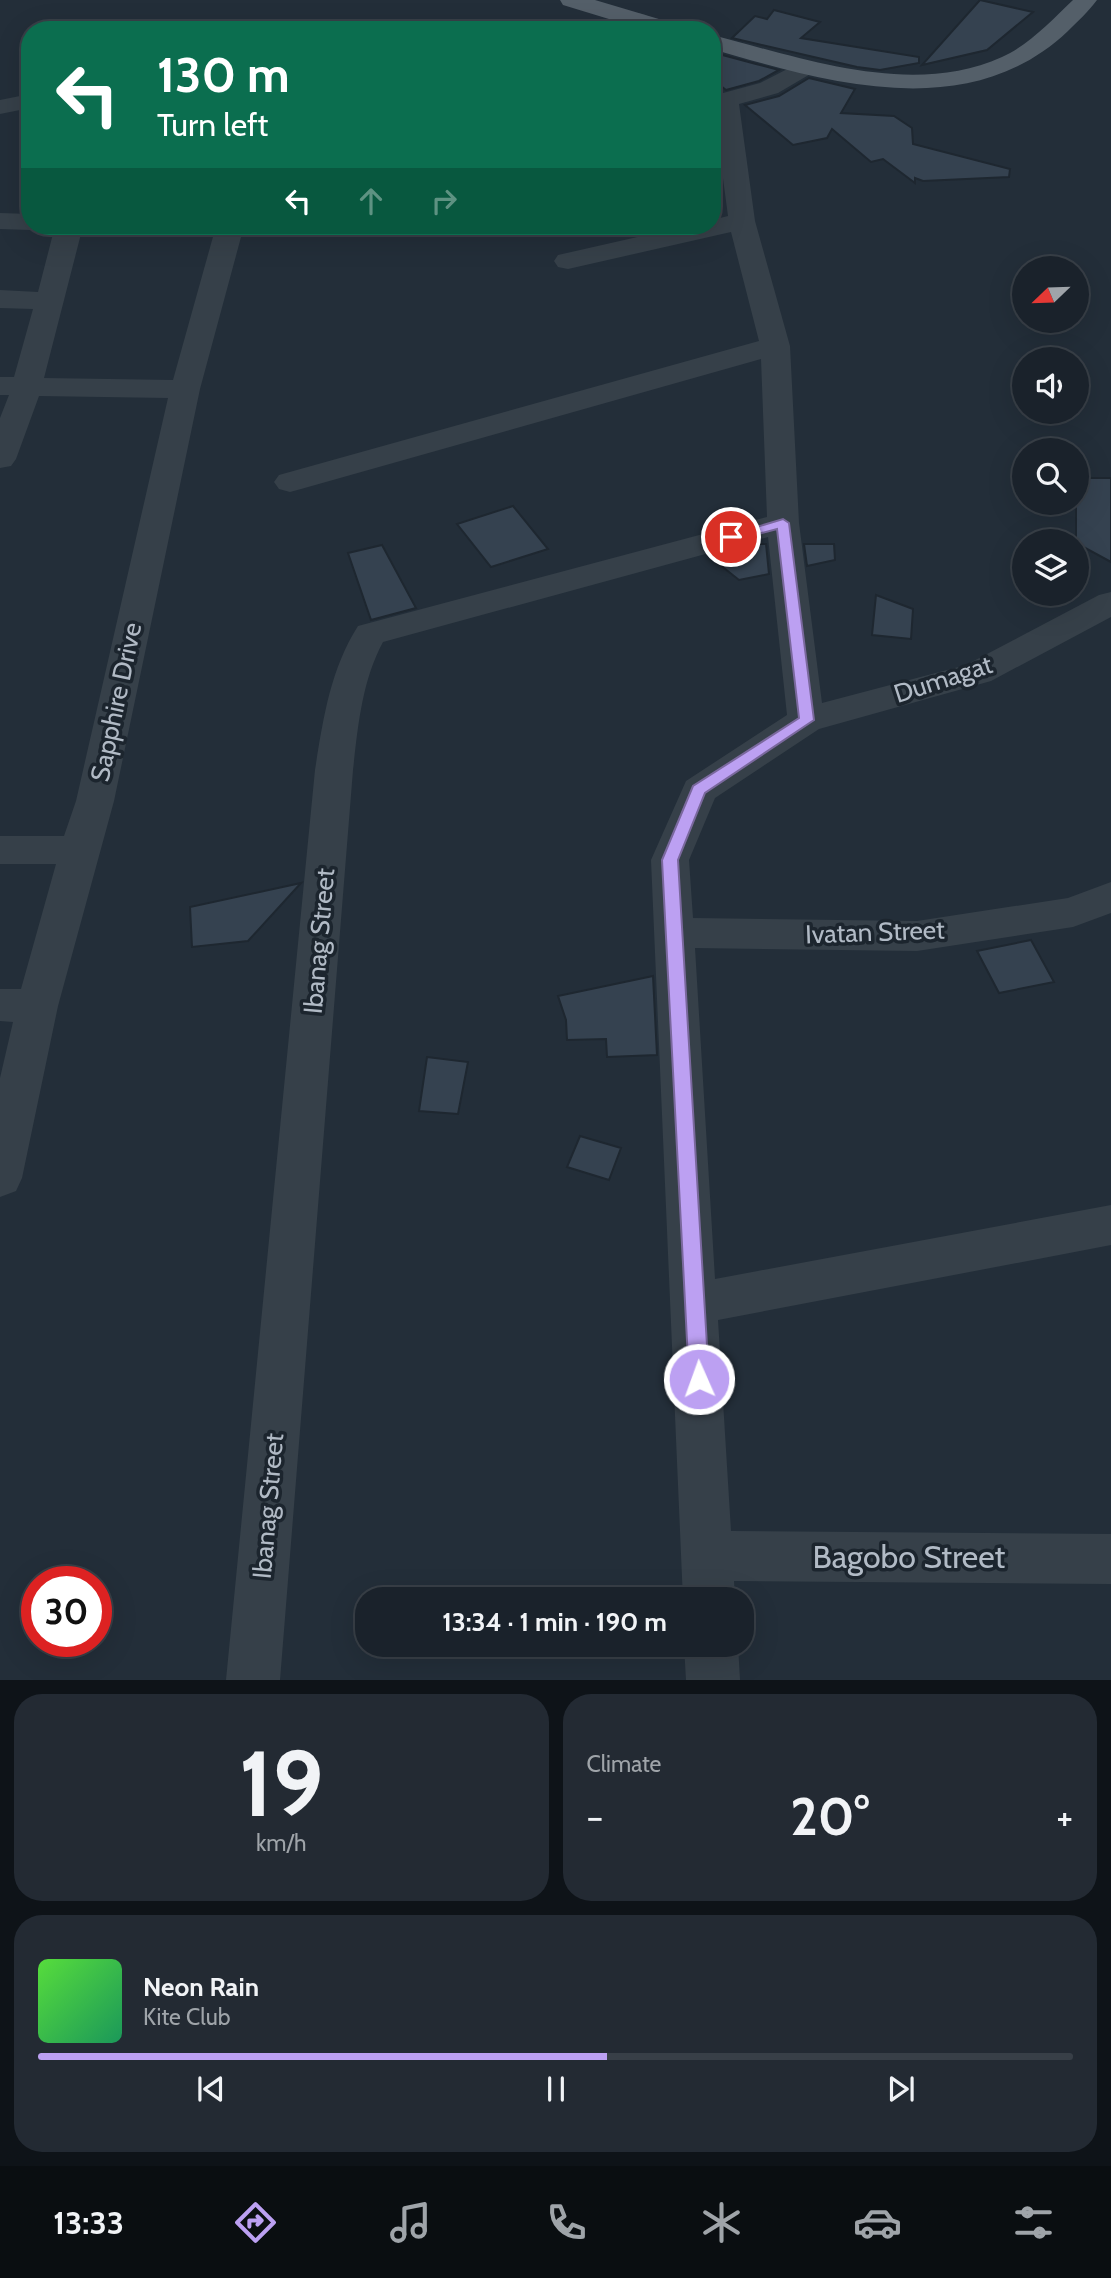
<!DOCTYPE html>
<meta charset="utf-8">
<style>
body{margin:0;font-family:Cabin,sans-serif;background:#232a33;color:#f1f3f6;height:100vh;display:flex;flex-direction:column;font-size:26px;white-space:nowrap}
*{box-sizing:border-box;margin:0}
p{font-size:23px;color:#9fa4a9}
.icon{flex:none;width:38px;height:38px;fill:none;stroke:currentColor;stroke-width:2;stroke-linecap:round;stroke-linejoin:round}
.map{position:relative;height:1680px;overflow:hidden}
.side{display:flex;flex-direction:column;gap:14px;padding:14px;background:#0e1318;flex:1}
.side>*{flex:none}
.top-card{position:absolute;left:21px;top:21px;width:700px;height:214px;border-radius:28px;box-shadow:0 7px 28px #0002,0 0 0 2px #383f47;background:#0b6e4f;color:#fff;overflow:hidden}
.needle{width:46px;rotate:247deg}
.tools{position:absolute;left:1012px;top:256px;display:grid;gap:14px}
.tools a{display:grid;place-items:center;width:77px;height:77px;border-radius:50%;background:#1a222b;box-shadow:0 7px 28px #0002,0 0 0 2px #383f47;font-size:35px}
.speed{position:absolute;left:21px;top:1566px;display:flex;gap:14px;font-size:35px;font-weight:700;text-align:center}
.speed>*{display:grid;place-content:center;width:91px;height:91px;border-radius:50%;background:#1a222b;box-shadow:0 7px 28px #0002,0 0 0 2px #383f47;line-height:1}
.speed .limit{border:10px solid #d22;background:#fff;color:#111}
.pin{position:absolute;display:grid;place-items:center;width:60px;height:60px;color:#fff;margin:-30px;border:4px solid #fff;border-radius:50%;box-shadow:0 2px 7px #0007}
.me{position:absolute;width:77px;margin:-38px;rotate:358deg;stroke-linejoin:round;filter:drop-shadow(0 0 5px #0008)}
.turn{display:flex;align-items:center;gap:24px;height:147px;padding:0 21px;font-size:32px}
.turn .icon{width:91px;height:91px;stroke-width:2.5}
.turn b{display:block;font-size:49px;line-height:60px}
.lanes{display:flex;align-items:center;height:66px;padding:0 21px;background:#0003;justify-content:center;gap:35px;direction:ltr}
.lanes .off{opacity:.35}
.big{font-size:52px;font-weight:700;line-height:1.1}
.side .card{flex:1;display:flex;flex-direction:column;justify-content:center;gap:10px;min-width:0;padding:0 24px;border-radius:28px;background:#232a33}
.side .dial{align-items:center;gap:0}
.dial b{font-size:91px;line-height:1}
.song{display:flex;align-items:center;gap:21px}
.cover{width:84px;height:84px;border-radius:10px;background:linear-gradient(135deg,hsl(110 70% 55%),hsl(150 70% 35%))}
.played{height:7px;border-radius:4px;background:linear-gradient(90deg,#bca0f2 55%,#383f47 55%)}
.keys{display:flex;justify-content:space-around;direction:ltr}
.heat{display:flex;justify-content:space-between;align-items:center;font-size:38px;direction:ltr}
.side .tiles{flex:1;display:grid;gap:14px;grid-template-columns:1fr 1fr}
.card:last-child{grid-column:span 2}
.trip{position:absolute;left:355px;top:1587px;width:399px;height:70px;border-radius:28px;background:#1a222b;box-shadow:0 7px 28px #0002,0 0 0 2px #383f47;font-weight:700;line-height:70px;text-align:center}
.dock{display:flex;height:112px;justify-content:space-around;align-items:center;background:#0a0e11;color:#9fa4a9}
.dock .icon{width:49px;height:49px}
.dock .current{color:#bca0f2}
.dock b{font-size:32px;color:#f1f3f6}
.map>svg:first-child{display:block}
</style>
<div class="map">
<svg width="1111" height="1680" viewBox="0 0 1111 1680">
<rect width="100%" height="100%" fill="#232e39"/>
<path fill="#354250" stroke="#1e2730" stroke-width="2" d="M 980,0 L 1033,12 L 987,50 L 922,65 Z
M 774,10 L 820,22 L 801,38 L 919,57 L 919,63 L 880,70 L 857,67 L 732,38 L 755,16 L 767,19 Z
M 715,53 L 756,64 L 779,70 L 759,81 L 726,90 L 712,79 L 712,56 Z
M 809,78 L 855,89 L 841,113 L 894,116 L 912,128 L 913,144 L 1010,169 L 1009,177 L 923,181 L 915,178 L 915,183 L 883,159 L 871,162 L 832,129 L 827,138 L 793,145 L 745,105 L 779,96 Z
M 1076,478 L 1111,478 L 1111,562 L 1076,543 Z
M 513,506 L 548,549 L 491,567 L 457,524 Z
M 752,544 L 766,544 L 769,574 L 739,580 L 709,556 Z
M 804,544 L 834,544 L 835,560 L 807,566 Z
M 382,545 L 416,608 L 371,620 L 348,553 Z
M 876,595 L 913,609 L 911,639 L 872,635 Z
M 301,883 L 248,941 L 192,947 L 190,907 Z
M 1031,940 L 1054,982 L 999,993 L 977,951 Z
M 653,976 L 657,1055 L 607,1057 L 606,1039 L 567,1040 L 566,1020 L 558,996 Z
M 427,1057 L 468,1062 L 458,1114 L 419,1111 Z
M 580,1136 L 621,1148 L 609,1180 L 567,1167 Z"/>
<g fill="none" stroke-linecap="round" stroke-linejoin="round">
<path fill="#364049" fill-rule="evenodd" d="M 638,13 L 646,15 L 650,20 L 646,25 L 623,30 L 573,30 L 577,25 Z
M 803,61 L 812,63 L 815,68 L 812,73 L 778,93 L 739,104 L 755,221 L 790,346 L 799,523 L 822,703 L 966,665 L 1099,595 L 1111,592 L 1111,617 L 991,681 L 819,729 L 715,798 L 689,860 L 693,918 L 917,921 L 1068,898 L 1111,882 L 1111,913 L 1073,927 L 917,951 L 695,948 L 715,1279 L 1111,1205 L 1111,1245 L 718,1320 L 731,1531 L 1111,1534 L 1111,1584 L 734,1581 L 735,1600 L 683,1600 L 651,860 L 686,781 L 787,715 L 768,537 L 383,642 C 362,681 358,726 353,770 L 280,1680 L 226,1680 L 315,770 C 323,720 330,670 358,626 L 767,517 L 761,359 L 301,489 L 290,492 L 279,489 L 274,482 L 279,475 L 759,341 L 731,232 L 568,269 L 558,267 L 554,261 L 558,255 L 686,226 L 712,226 L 712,220 L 728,216 L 712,96 L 760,83 Z
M 30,94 L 30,108 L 0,114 L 0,100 Z
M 0,213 L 30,214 L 30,226 L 41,226 L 30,230 L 0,229 Z
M 55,226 L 83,226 L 44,378 L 173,380 L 216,226 L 244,226 L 200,389 L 114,801 L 58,1006 L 22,1178 L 16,1191 L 0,1197 L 0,1078 L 13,1022 L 0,1021 L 0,989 L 21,989 L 56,864 L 0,864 L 0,836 L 64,836 L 76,801 L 168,398 L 39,396 L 16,459 L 11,466 L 0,468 L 0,418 L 9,395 L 0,395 L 0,377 L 14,377 L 33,309 L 0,308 L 0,290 L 38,292 Z
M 684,1645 L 738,1645 L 740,1680 L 686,1680 Z"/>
<path fill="#545f69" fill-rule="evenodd" d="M 560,0 L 595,0 L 679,25 L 683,30 L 645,30 L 563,5 Z
M 1073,0 L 1097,0 C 1089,11 1078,21 1068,31 C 969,125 829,83 712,49 L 712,35 C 803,58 911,98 1002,57 C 1029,45 1052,20 1073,0 Z"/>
</g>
<path fill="#bca0f2" stroke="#7a689d" stroke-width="2" d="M 783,519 L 789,523 L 814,720 L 705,793 L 678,860 L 709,1379 L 706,1385 L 699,1388 L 692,1385 L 689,1379 L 662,860 L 693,786 L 799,718 L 777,529 L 731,541 L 724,537 Z"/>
<g text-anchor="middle" stroke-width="7" stroke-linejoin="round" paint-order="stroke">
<g font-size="26" fill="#b1bac5" stroke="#1c252e">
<text transform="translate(943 679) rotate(-18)" y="9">Dumagat</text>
<text transform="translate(116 702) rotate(-78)" y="9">Sapphire Drive</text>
<text transform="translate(875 932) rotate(-2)" y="9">Ivatan Street</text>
<text transform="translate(319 941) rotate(-85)" y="9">Ibanag Street</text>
<text transform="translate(268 1506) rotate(-85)" y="9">Ibanag Street</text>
</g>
<g font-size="32" fill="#b1bac5" stroke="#1c252e">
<text x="909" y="1568">Bagobo Street</text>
</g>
</g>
</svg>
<div class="tools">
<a><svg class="needle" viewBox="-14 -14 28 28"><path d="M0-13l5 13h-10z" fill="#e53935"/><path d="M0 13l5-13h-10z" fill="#9fa4a9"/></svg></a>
<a><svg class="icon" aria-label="sound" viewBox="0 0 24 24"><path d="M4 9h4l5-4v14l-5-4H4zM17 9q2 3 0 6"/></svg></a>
<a><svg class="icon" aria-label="search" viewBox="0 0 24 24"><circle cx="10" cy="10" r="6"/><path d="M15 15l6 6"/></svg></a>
<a><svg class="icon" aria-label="layers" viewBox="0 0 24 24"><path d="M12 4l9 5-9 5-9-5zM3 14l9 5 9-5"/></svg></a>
</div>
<div class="speed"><div class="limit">30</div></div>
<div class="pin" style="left:731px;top:537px;background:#d93025"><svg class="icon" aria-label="arrive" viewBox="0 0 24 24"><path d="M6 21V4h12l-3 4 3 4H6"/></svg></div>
<svg class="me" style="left:699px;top:1379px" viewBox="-20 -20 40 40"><circle r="17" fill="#bca0f2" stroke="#fff" stroke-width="3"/><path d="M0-11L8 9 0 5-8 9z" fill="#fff"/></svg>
<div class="trip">13:34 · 1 min · 190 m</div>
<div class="top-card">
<div class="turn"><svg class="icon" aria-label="left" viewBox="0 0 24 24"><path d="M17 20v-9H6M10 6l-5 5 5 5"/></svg><div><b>130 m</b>Turn left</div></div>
<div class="lanes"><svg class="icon" aria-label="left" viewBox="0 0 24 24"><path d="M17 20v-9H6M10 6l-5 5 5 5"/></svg><svg class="icon off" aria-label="ahead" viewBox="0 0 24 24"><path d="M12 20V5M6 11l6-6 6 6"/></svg><svg class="icon off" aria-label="right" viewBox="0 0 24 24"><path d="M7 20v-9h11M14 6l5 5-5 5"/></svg></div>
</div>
</div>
<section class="side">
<div class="tiles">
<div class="card dial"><b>19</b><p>km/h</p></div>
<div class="card"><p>Climate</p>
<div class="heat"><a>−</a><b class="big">20°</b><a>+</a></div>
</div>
<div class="card">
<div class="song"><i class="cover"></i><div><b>Neon Rain</b><p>Kite Club</p></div></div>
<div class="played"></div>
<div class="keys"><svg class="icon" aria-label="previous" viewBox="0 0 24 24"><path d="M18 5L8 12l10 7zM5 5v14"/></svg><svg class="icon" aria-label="pause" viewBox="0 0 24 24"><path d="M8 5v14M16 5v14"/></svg><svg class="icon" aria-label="next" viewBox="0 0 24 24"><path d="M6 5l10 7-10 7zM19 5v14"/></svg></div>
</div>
</div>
</section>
<nav class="dock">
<b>13:33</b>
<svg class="icon current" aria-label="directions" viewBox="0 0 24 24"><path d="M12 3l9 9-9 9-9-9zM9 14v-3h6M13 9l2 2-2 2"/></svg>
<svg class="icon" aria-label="music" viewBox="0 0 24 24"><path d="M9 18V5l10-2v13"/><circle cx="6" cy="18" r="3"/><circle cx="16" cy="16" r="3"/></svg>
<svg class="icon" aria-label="phone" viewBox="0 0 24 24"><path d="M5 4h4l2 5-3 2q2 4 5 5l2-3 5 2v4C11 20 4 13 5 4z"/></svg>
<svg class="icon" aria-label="climate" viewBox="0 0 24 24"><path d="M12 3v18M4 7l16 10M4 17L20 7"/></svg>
<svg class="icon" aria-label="car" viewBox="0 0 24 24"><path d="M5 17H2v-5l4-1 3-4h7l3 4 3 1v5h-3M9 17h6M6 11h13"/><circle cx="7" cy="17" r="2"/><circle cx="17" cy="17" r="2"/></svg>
<svg class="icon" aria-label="filters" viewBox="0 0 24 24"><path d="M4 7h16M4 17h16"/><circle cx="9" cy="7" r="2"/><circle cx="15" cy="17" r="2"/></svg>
</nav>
